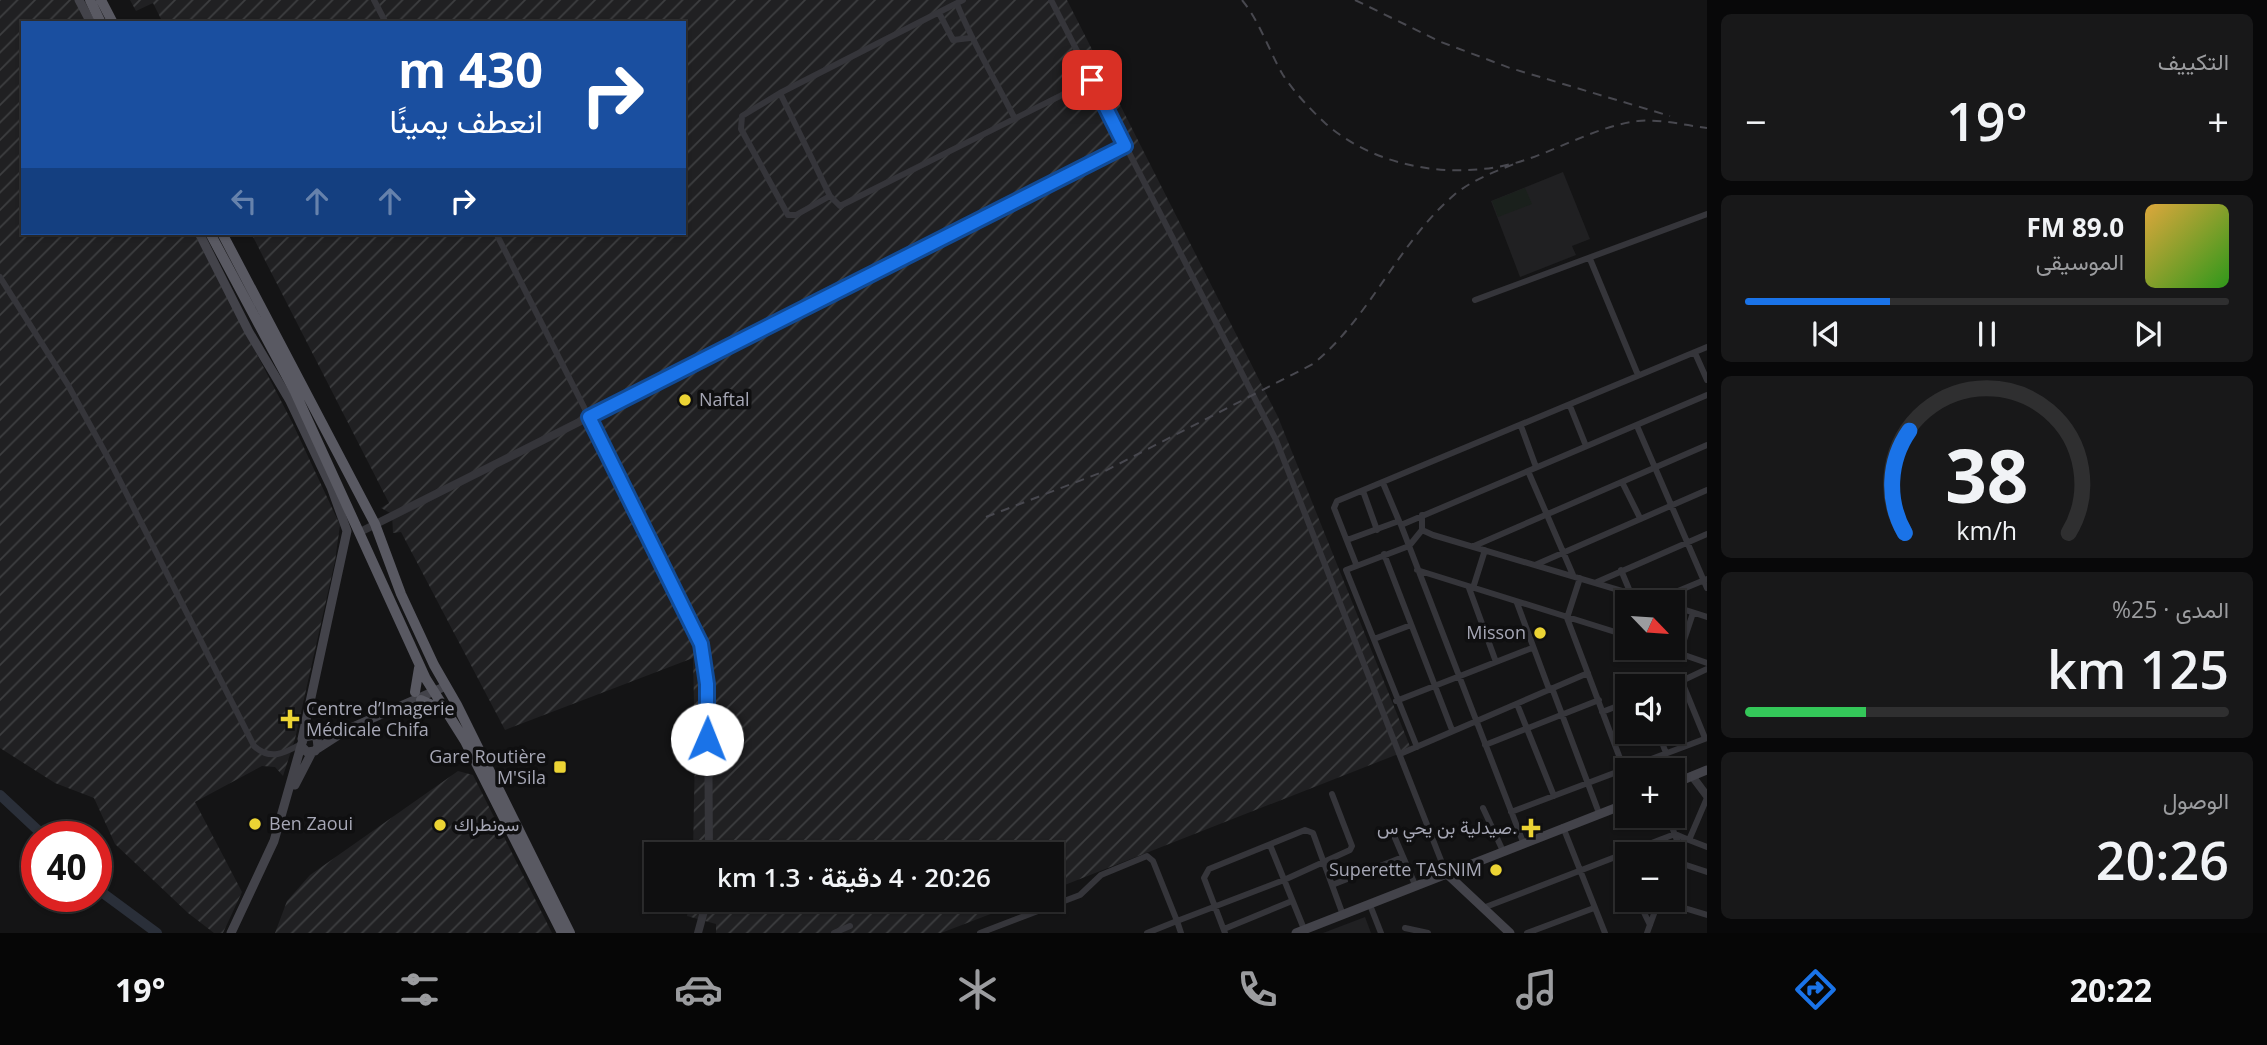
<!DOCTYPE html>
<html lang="ar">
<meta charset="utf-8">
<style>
body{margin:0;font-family:"Open Sans",Vazirmatn,sans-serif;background:#181819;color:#f1f3f6;direction:rtl;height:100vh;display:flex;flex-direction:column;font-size:26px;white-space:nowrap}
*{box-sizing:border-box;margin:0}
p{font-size:23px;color:#9b9c9f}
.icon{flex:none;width:38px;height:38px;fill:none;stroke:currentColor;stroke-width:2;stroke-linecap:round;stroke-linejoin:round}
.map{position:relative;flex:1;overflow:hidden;direction:ltr}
.side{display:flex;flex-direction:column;gap:14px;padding:14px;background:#080809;width:560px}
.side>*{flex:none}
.hud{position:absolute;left:21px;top:21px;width:665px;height:214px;border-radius:0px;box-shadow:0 2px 5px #0004,0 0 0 2px #2f2f30;direction:rtl;background:#1a4fa0;color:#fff;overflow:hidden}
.needle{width:46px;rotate:115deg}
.controls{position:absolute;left:1615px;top:590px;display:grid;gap:14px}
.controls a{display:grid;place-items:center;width:70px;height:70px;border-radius:0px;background:#0f0f10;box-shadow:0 2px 5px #0004,0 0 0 2px #2f2f30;font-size:35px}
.speed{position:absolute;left:21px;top:821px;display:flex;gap:14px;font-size:35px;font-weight:700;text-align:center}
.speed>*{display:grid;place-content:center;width:91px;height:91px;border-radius:50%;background:#0f0f10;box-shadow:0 2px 5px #0004,0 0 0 2px #2f2f30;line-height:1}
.speed .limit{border:10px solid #d22;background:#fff;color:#111}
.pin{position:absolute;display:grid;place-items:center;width:60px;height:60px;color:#fff;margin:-30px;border-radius:14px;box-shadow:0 4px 10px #0006}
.me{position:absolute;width:77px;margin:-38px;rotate:1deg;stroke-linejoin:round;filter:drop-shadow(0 0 5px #0008)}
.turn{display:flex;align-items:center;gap:24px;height:147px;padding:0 28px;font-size:32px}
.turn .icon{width:91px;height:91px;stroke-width:2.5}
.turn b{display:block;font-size:49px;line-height:60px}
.lanes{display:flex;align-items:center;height:66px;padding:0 28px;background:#0003;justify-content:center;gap:35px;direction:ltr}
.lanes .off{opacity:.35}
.big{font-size:52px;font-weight:600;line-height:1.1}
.side .card{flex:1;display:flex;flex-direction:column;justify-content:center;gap:10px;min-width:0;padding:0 24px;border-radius:10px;background:#181819}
.side .dial{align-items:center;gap:0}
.dial svg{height:182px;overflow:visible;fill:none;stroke:#2f2f30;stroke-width:7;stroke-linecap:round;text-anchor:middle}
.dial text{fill:#f1f3f6;stroke:none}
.song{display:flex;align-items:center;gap:21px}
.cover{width:84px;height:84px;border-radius:10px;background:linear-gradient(135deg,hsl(40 70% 55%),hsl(110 70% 35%))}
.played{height:7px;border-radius:4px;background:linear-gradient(90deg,#1a73e8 30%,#2f2f30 30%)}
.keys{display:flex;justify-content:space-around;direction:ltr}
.heat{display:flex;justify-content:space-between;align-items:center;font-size:38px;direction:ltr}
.charge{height:10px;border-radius:5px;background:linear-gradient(90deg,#34c759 25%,#2f2f30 0)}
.trip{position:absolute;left:644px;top:842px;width:420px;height:70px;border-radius:0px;background:#0f0f10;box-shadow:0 2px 5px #0004,0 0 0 2px #2f2f30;font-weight:600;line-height:70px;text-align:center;direction:rtl}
.tabs{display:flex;height:112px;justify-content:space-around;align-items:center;background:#060606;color:#9b9c9f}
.tabs .icon{width:49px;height:49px}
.tabs .selected{color:#1a73e8}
.tabs b{font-size:32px;color:#f1f3f6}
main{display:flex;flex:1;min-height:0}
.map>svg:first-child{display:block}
</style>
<main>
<section class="side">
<div class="card"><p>التكييف</p>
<div class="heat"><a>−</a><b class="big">19°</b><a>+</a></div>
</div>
<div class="card">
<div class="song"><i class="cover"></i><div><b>89.0 FM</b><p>الموسيقى</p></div></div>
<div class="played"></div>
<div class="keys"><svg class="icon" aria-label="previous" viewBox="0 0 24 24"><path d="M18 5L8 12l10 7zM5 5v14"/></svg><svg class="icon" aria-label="pause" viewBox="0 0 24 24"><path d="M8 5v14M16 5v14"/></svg><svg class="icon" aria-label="next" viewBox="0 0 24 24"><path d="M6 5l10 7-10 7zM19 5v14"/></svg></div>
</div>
<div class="card dial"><svg viewBox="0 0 100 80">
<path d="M14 69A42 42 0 1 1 86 69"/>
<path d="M14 69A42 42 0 0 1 16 24" stroke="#1a73e8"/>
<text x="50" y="56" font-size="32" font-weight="700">38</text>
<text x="50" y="72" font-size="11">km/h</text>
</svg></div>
<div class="card"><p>المدى · 25%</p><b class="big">125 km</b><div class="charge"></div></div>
<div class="card"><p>الوصول</p><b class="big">20:26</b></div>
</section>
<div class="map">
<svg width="1707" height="933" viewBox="0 0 1707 933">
<defs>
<pattern id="industrial-furrows" width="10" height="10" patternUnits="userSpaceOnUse" patternTransform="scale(1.75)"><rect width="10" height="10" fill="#202022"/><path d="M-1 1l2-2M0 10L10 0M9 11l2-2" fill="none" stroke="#3d3e40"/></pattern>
</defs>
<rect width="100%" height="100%" fill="#141415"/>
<path fill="#202022" d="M 1563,172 L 1590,239 L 1572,246 L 1576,255 L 1520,277 L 1491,201 Z
M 1365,917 L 1371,933 L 1323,933 Z"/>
<path fill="url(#industrial-furrows)" d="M 0,0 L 75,0 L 87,23 L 23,23 L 23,233 L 194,233 L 292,422 L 340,525 L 335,561 L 295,739 L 283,776 L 275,767 L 262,766 L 195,802 L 242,892 L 223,933 L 214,933 L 188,913 L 115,844 L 94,798 L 55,783 L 0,748 Z
M 130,0 L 1067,0 L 1278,417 L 1411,749 L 1052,890 L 1052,854 L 693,854 L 695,751 L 693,658 L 505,730 L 401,532 L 393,533 L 392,514 L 381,508 L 389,503 L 251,233 L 684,233 L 684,23 L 163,23 L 153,3 L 136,11 Z
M 458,771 L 473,775 L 552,933 L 275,933 L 287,901 L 310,875 Z
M 690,900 L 1027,900 L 941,933 L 716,933 L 716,924 L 687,916 Z"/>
<path fill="#1a201c" d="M 1525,188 L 1532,204 L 1498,217 L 1492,201 Z"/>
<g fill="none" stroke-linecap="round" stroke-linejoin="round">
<path stroke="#2a2f39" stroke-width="10" d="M 0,795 L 44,836
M 96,888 L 157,933"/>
<path stroke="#35353a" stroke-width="6" d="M 374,0 L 386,23
M 1051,0 L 1276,440 L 1446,873
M 957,4 C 973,44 996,81 1015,119
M 939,13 L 953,40 L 970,38
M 780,93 L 830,196 L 840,206 L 1092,80
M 830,196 L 796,215 L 788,215 L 741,129 L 742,116 L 780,93 L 963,0
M 496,233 L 589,417 L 1125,146
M 1590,259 L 1638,375
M 0,277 L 68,385 L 112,465 L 254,746 C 270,761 285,753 301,744
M 1475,300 L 1707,214
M 1695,353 L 1707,380
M 1570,406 L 1586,446
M 1521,426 L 1536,467
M 1637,426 L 1707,588
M 1528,471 L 1573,575
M 1622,482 L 1640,518
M 1383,483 L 1399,521
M 1363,491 L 1377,530
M 1422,515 L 1422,530 L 1433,535 L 1659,602
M 1401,525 L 1523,842
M 1347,540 L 1399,521 L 1401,525 L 1707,395
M 1474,546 L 1707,445
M 1384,554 L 1452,730
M 1356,564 L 1334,508 L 1337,501 L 1707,347
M 1535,565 L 1707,490
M 1417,570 L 1628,636
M 1621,570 L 1631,594
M 1580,578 L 1567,618 L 1624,769
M 1597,582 L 1707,534
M 1469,588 L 1496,662
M 1473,588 L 1485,550
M 1654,601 L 1707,579
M 1517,603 L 1549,689
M 1673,606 L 1707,617
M 1374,639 L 1411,625
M 1664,648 L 1707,663
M 1680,652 L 1693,613
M 1682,682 L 1705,738
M 1671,686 L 1707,669
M 1552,688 L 1599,813
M 1396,701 L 1532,648
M 1517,704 L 1554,796
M 1602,712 L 1628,702
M 1658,732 L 1666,753
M 1485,745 L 1599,700
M 1417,747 L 1346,570 L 1409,546 L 1422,530
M 1400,754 L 1588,673
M 1483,808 L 1503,851
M 1511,812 L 1707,738
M 1668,816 L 1679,846 L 1673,863
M 1563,827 L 1605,933
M 1395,838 L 1416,887
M 1689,840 L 1707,847
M 1270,845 L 1304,929
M 1619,855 L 1628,876
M 1674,861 L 1707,872
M 1638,900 L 1650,925
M 1658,900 L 1707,915
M 1370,905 L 1381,933
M 1483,908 L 1675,834 L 1689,840 L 1707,798
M 1343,915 L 1332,885 L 1403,857
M 1405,928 L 1428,933
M 1224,929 L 1292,901
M 834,933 L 850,926
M 980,933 L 1080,895 L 1101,875 L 1147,856 L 1153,861 L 1177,921 L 1147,933
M 1181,933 L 1177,921 L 1284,880 L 1350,850 L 1352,846 L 1332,794
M 1225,933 L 1204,878 L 1209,869 L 1305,830 L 1313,833 L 1332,885
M 1527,933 L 1594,908
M 1647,933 L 1659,900"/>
<path stroke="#35353a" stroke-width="8" d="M 360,532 L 589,417 L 664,564 L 704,653 L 708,696 L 709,854
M 1692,776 L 1707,796
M 698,933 L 707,900"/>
<path stroke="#43434a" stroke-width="9" d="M 79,0 L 91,23
M 199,233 L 249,332 L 290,401 L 331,487 L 347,531 L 302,739
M 312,735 L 317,738 L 318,747 L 315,751 L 307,752 L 301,746 L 304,737 L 343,730
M 317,749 L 348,729 L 446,686
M 1673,784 L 1707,770
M 295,785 L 312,752
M 1446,873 L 1510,933
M 231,933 L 274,841 L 301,746
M 1296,933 L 1628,803"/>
<path stroke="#595962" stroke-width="10" d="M 90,0 L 101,23
M 101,0 L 113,23
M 210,233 L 295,392 L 426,679 L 465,741 L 562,933
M 222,233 L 375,524 L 401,594 L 434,665 L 457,705 L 570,933
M 415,692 L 419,668
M 421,700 L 444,710"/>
<path stroke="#48484f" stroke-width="2" stroke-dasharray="9 7" stroke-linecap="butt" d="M 1242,0 C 1260,22 1269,51 1283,75 C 1294,92 1310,109 1325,123 C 1377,169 1457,181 1522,161 C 1560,149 1598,126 1638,121 C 1661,119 1684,125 1707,128
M 1355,0 L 1441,42 L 1510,68 L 1670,116
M 986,517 L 1105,471 L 1313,364 C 1370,318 1398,243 1454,195 C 1473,179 1499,170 1522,161"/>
</g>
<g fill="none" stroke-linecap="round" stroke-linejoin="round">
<g stroke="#114b97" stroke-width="18">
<path id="route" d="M 707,739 L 707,684 L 701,644 L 589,417 L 1125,146 L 1092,80"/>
</g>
<use href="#route" stroke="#1a73e8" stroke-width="12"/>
</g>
<g fill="#ecd434" stroke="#0f0f10" stroke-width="2.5">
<circle cx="685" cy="400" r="7"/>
<circle cx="1540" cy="633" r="7"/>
<path d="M286.5 708.5h7v7h7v7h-7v7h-7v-7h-7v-7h7z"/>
<rect x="553" y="760" width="14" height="14" rx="3.5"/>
<circle cx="255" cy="824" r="7"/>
<circle cx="440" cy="825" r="7"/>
<path d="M1527.5 817.5h7v7h7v7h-7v7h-7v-7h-7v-7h7z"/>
<circle cx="1496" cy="870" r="7"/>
</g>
<g text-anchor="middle" stroke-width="7" stroke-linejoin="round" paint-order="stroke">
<g font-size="18" fill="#a6a7b5" stroke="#0f0f10" text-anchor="start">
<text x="699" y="406">Naftal</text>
<text x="1526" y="639" text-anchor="end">Misson</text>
<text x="306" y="715">Centre d’Imagerie<tspan x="306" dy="21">Médicale Chifa</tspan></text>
<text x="546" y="763" text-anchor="end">Gare Routière<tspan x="546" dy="21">M'Sila</tspan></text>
<text x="269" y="830">Ben Zaoui</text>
<text x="454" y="831">سونطراك</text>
<text x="1517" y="834" text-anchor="end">صيدلية بن يحي س.</text>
<text x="1482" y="876" text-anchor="end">Superette TASNIM</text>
</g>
</g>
</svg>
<div class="controls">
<a><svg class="needle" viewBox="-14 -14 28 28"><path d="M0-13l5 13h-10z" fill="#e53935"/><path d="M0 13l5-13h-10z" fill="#9b9c9f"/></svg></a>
<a><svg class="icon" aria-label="sound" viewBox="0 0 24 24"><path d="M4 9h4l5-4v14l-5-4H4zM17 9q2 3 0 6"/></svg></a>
<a>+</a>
<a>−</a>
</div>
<div class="speed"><div class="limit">40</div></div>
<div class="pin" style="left:1092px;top:80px;background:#d93025"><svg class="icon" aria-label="arrive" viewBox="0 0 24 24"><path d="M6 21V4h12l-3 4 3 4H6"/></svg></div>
<svg class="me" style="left:707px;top:739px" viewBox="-20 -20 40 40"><circle r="19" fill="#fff"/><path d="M0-13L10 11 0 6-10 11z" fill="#1a73e8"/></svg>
<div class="trip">20:26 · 4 دقيقة · 1.3 km</div>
<div class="hud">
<div class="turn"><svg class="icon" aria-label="right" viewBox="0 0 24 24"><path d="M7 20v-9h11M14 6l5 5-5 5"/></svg><div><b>430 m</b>انعطف يمينًا</div></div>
<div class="lanes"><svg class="icon off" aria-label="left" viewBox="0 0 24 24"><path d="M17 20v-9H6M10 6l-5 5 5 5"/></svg><svg class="icon off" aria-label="ahead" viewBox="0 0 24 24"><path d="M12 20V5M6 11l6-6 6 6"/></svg><svg class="icon off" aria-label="ahead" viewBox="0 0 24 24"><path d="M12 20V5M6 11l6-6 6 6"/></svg><svg class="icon" aria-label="right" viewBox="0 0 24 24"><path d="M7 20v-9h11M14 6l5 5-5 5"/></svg></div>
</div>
</div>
</main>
<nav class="tabs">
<b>20:22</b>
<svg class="icon selected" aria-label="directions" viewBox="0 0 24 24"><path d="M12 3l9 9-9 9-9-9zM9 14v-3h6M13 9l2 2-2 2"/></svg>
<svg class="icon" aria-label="music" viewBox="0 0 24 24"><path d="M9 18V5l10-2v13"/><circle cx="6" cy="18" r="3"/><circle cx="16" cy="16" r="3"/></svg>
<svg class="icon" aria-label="phone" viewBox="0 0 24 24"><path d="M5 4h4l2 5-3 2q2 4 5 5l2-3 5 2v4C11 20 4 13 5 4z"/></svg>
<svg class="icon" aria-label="climate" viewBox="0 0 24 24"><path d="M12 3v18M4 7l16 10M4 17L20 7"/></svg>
<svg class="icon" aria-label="car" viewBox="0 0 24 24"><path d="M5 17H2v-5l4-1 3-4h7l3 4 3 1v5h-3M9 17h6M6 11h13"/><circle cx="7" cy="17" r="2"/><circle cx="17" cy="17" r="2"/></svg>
<svg class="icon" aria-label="filters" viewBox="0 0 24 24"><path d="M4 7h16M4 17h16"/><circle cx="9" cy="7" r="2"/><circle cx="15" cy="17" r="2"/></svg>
<b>19°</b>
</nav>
